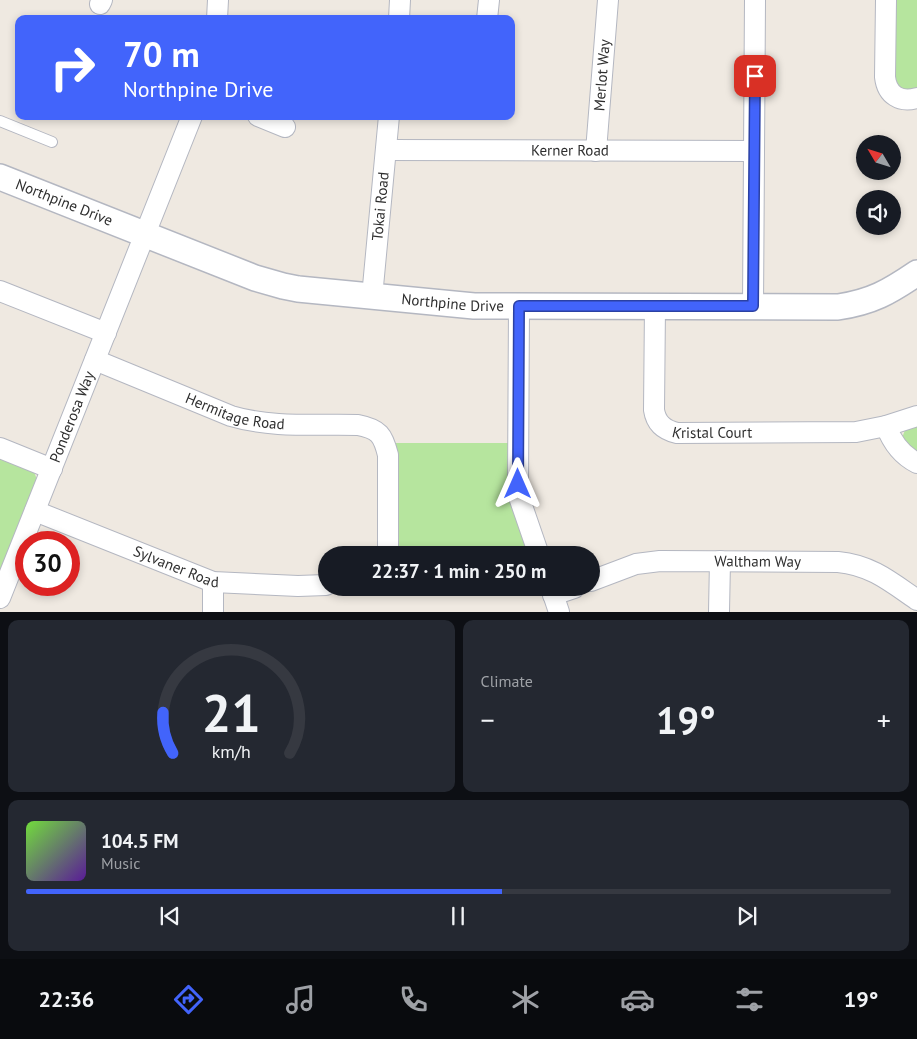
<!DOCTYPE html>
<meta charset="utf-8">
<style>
body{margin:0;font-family:"PT Sans",sans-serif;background:#242831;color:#f1f3f6;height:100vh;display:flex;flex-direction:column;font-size:19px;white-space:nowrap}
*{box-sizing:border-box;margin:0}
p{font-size:16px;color:#9ea1a6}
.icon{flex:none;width:28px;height:28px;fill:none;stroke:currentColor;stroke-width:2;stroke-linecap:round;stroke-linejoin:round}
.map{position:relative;height:612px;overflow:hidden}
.drawer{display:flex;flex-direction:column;gap:8px;padding:8px;background:#0d0f14;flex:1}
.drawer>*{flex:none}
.top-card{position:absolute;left:15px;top:15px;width:500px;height:105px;border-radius:10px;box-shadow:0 2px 8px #0003;background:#4264fb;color:#fff;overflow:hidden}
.needle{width:32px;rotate:308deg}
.tools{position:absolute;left:856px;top:135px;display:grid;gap:10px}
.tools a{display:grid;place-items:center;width:45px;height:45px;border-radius:50%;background:#171b24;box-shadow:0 2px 8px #0003;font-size:25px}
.speed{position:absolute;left:15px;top:531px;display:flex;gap:10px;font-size:25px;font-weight:700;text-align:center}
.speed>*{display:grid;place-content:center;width:65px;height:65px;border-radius:50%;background:#171b24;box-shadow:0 2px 8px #0003;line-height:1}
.speed .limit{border:8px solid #d22;background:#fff;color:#111}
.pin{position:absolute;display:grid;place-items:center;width:42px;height:42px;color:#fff;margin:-21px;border-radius:10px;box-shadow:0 2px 8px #0006}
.me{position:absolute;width:55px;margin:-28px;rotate:0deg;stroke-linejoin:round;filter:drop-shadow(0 0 4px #0008)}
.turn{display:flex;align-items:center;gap:18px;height:105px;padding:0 25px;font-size:22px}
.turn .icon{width:65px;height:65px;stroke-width:2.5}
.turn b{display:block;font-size:35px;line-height:42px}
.big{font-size:38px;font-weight:700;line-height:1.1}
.drawer .tile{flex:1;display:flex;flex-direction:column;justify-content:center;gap:8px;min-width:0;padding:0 18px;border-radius:10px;background:#242831}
.drawer .dial{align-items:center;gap:0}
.dial svg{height:130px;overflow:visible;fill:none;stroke:#363941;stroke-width:7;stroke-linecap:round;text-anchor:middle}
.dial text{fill:#f1f3f6;stroke:none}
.song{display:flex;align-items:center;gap:15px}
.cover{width:60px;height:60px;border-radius:8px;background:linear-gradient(135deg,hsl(100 70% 55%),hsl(270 70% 35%))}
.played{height:5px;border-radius:2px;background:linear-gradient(90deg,#4264fb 55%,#363941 55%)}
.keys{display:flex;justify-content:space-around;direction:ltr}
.heat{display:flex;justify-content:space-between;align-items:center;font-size:28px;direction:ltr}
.drawer .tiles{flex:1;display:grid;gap:8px;grid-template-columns:1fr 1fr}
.tile:last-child{grid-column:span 2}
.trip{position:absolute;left:318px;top:546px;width:282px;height:50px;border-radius:25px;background:#171b24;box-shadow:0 2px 8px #0003;font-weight:700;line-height:50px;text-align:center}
.tabs{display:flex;height:80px;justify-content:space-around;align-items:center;background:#090b0e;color:#9ea1a6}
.tabs .icon{width:35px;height:35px}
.tabs .current{color:#4264fb}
.tabs b{font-size:22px;color:#f1f3f6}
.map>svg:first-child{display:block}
</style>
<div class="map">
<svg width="917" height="612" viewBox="0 0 917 612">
<rect width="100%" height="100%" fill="#efe9e1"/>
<path fill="#b6e59e" d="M 891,0 L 917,0 L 917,90 L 909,92 L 894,85 Z
M 917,424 L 917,454 L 902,438 L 905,430 Z
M 396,443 L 512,443 L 530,554 L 471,555 L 469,551 L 457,555 L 395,555 Z
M 0,454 L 34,472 L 38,482 L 0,581 Z"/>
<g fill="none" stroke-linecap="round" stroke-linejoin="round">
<g stroke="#b4b7c1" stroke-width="12">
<path id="service" d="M 0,121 L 52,142"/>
</g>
<g stroke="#b4b7c1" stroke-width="22">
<g id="minor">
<path d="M 886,0 L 885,77 C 887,95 900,103 917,98"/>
<path d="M 100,4 L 102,0"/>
<path d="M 217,19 L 218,0"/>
<path d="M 399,19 L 400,0"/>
<path d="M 487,19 L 489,0"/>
<path d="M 258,116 L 285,127"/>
<path id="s1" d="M 386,150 L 754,151"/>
<path id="s2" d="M 596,151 L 608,0"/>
<path d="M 0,291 L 106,333"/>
<path id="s3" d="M 372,297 L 389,116"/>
<path d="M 519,306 L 518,484 L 519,497 L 539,555"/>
<path id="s4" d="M 655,306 L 654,410 C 656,423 664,430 677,433 L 856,432 L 886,426 L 917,416"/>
<path d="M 753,306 L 755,0"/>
<path id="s5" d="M 95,360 L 231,416 C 271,428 316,424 358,425 C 379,429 383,435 388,455 L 388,555"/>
<path d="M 886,426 C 892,442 901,455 917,463"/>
<path d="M 0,448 L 52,469"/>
<path id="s6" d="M 35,511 L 213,582 L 298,586 L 326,585"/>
<path id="s7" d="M 591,581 L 636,564 L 660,561 L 838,562 C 871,565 891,582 917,600"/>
<path d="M 551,588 L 559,612"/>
<path d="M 553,595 L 574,588"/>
<path id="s8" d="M 0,598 L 192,116"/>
<path d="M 213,612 L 213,582"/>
<path d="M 719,612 L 720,561"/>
</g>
</g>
<g stroke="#b4b7c1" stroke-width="28">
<g id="tertiary">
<path id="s9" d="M 0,177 L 255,278 L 283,286 L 298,289 L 474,306 L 838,307 C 872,302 889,292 917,273"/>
</g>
</g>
<use href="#service" stroke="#fff" stroke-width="10"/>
<use href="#minor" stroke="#fff" stroke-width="20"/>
<use href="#tertiary" stroke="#fff" stroke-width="25"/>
</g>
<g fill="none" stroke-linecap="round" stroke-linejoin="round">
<g stroke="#2b41a3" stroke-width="12">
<path id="route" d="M 518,484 L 519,306 L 753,306 L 755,76"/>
</g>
<use href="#route" stroke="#4264fb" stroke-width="9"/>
</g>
<g text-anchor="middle" stroke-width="4" stroke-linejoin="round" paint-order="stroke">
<g font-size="15" fill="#2e2e2e" stroke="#fff">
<text dy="5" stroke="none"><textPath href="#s2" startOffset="76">Merlot Way</textPath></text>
<text dy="5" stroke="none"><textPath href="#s1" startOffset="184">Kerner Road</textPath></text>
<text dy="5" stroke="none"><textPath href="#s9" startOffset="69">Northpine Drive</textPath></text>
<text dy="5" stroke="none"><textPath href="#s3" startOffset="91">Tokai Road</textPath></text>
<text dy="5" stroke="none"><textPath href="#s9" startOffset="474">Northpine Drive</textPath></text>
<text dy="5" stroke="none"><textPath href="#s5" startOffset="150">Hermitage Road</textPath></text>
<text dy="5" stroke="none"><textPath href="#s8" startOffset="195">Ponderosa Way</textPath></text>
<text dy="5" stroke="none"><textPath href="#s4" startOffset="174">Kristal Court</textPath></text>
<text dy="5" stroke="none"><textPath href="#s7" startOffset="170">Waltham Way</textPath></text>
<text dy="5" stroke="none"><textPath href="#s6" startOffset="152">Sylvaner Road</textPath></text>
</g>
</g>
</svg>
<div class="tools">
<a><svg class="needle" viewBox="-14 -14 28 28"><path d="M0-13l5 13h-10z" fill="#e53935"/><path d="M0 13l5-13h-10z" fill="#9ea1a6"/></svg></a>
<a><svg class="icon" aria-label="sound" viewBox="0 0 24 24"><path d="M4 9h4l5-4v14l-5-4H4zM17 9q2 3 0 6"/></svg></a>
</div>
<div class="speed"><div class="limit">30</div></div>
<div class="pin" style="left:755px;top:76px;background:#d93025"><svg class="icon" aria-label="arrive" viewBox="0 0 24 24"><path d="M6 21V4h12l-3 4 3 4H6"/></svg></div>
<svg class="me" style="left:518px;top:484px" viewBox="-20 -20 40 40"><path d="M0-17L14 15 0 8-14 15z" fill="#4264fb" stroke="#fff" stroke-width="4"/></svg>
<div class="trip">22:37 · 1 min · 250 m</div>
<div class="top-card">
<div class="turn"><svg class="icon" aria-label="right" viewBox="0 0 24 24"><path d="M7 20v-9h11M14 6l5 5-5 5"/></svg><div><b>70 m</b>Northpine Drive</div></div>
</div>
</div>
<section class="drawer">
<div class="tiles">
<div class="tile dial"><svg viewBox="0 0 100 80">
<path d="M14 69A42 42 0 1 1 86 69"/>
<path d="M14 69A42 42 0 0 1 8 44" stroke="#4264fb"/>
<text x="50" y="56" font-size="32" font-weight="700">21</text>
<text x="50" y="72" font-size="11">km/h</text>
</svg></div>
<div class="tile"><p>Climate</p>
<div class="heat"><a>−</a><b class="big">19°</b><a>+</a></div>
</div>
<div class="tile">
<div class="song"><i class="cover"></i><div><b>104.5 FM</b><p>Music</p></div></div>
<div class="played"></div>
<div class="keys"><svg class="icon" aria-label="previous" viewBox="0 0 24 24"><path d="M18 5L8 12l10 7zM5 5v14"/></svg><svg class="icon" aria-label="pause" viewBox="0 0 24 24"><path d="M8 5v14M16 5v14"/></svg><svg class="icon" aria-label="next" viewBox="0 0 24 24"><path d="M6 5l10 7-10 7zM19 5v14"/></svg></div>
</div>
</div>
</section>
<nav class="tabs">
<b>22:36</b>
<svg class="icon current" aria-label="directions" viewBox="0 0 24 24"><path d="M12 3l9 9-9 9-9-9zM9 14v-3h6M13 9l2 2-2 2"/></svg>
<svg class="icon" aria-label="music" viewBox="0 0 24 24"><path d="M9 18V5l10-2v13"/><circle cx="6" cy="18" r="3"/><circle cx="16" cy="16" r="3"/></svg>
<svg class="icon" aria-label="phone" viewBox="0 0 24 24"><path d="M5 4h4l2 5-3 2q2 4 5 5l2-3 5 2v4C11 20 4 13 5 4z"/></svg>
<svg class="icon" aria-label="climate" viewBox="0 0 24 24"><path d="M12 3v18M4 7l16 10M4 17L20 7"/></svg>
<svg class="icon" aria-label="car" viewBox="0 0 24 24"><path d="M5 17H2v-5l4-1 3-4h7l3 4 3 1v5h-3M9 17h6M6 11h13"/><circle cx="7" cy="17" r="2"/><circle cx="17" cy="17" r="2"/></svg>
<svg class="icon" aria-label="filters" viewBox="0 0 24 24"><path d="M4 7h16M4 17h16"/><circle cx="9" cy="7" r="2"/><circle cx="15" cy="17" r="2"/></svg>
<b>19°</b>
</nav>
